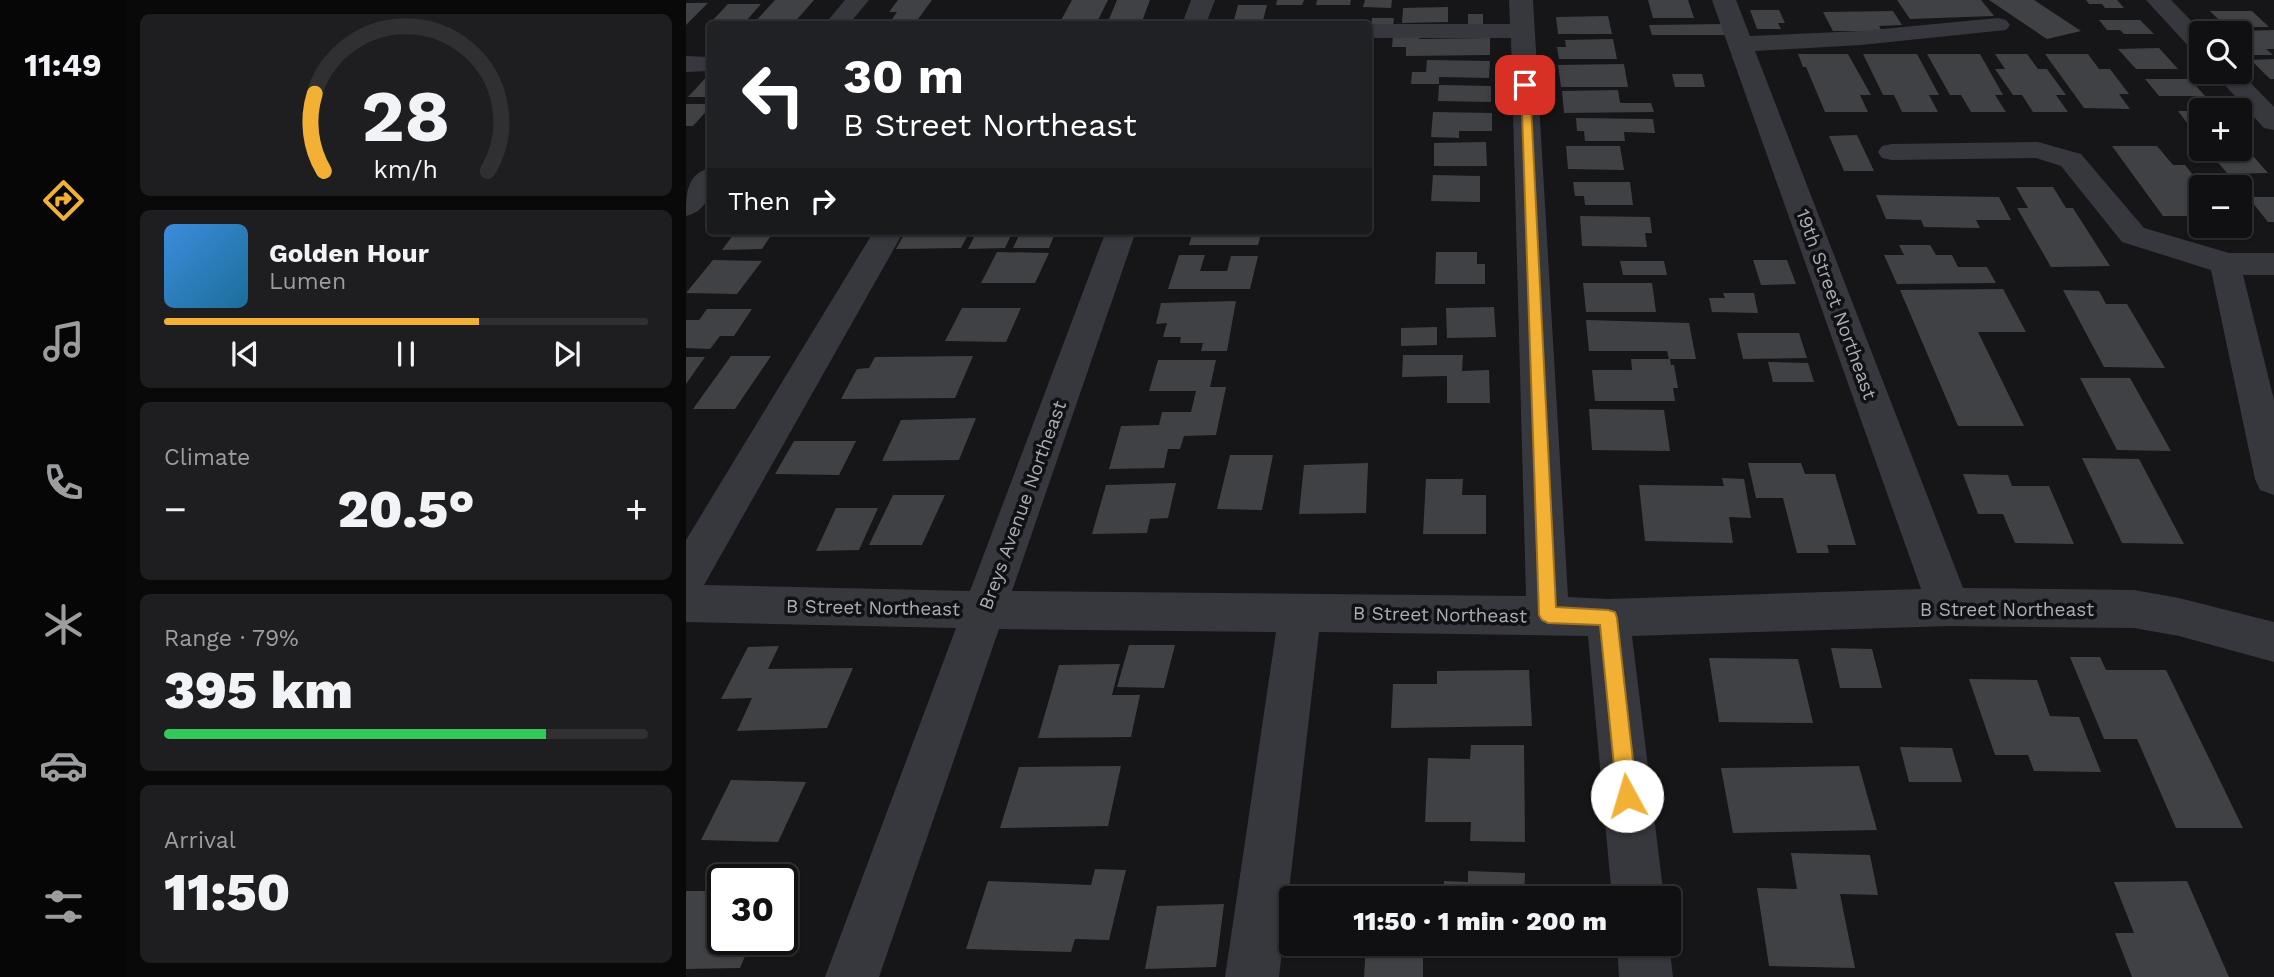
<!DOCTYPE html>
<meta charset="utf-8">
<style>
body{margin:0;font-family:"Work Sans",sans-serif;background:#1e1e20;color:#f1f3f6;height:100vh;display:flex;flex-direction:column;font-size:26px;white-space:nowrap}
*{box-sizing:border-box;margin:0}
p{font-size:23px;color:#9c9d9f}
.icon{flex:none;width:38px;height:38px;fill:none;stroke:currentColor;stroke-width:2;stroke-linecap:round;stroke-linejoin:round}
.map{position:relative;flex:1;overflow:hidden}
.side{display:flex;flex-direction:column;gap:14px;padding:14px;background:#09090a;width:560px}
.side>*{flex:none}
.banner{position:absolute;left:21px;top:21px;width:665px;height:214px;border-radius:7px;box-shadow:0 2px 5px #0004,0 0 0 2px #303032;background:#202124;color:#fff;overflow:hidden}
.controls{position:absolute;left:1503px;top:21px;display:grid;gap:14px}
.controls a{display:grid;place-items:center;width:63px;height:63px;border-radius:7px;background:#101012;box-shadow:0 2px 5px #0004,0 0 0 2px #303032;font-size:35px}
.speed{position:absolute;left:21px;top:864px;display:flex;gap:14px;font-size:35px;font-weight:700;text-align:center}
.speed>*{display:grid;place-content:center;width:91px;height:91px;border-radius:50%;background:#101012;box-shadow:0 2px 5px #0004,0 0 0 2px #303032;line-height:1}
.speed .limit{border:4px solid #111;border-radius:10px;background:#fff;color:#111}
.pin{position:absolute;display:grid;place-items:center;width:60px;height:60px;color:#fff;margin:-30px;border-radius:14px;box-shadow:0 4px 10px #0006}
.me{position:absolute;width:77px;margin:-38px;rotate:354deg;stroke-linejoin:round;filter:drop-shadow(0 0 5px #0008)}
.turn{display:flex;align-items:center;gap:24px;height:147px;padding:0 21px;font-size:32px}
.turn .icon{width:91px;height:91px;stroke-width:2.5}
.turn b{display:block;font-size:49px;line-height:60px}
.then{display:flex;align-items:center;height:66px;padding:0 21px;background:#0003;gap:14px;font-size:26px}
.big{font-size:52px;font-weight:800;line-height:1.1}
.side .tile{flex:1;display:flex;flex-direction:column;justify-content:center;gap:10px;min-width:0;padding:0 24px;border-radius:10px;background:#1e1e20}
.side .dial{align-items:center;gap:0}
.dial svg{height:182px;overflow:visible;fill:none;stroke:#303032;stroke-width:7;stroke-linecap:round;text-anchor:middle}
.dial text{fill:#f1f3f6;stroke:none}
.song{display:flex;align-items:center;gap:21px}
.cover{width:84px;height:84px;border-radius:10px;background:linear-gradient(135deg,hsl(210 70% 55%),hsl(200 70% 35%))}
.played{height:7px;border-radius:4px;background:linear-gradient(90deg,#f2b134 65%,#303032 65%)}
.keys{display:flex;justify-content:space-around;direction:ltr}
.heat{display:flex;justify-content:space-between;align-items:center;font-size:38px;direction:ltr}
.charge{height:10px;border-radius:5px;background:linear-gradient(90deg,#34c759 79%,#303032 0)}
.trip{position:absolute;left:593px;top:886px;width:402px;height:70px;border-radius:7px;background:#101012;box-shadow:0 2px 5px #0004,0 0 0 2px #303032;font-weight:800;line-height:70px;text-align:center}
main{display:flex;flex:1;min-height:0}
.tabs{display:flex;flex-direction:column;width:126px;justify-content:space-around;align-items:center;background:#060607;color:#9c9d9f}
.tabs .icon{width:49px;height:49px}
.tabs .on{color:#f2b134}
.tabs b{font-size:32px;color:#f1f3f6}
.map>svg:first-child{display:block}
</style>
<main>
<nav class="tabs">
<b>11:49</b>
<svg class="icon on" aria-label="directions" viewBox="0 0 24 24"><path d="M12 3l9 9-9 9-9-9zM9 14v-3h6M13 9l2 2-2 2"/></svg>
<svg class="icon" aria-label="music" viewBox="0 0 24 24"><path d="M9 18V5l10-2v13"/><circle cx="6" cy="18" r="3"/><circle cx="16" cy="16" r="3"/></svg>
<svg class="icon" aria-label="phone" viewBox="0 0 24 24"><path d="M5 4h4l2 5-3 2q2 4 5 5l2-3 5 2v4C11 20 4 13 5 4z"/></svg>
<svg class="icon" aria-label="climate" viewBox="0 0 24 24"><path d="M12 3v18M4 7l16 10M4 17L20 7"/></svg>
<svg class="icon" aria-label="car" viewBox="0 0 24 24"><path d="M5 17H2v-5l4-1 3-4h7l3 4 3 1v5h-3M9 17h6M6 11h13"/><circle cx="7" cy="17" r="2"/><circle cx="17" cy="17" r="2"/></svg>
<svg class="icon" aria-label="filters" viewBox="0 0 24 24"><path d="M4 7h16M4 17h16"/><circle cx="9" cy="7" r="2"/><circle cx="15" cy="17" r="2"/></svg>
</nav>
<section class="side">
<div class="tile dial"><svg viewBox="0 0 100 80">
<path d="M14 69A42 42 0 1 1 86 69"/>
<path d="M14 69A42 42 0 0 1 10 35" stroke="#f2b134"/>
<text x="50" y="56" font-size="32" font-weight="700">28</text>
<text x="50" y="72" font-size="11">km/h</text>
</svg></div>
<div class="tile">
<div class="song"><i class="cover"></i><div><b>Golden Hour</b><p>Lumen</p></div></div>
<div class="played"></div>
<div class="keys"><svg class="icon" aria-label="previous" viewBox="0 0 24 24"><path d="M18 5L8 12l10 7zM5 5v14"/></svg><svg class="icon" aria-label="pause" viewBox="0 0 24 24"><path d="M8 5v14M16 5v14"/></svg><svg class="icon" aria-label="next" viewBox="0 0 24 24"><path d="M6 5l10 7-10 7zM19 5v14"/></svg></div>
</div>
<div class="tile"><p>Climate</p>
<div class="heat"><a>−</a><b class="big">20.5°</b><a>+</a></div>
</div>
<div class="tile"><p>Range · 79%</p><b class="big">395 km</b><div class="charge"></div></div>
<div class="tile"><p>Arrival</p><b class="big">11:50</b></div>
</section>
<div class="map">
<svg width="1588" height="977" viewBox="0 0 1588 977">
<rect width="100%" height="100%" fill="#161618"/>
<path fill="#404145" d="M 89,0 L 128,0 L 107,24 L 67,24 Z
M 212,0 L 246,0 L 230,22 L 204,22 L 211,12 L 203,12 Z
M 386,0 L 422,0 L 410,24 L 373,24 Z
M 431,0 L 464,0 L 455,24 L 421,24 Z
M 591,0 L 618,0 L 616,5 L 590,5 Z
M 631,0 L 665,0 L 664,5 L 630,5 Z
M 679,0 L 706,0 L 705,8 L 677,7 Z
M 962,0 L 1002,0 L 1008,18 L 967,18 Z
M 1211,0 L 1295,0 L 1308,16 L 1224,19 Z
M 1303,0 L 1348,0 L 1395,31 L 1361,39 Z
M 1400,0 L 1431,0 L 1438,8 L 1419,8 L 1416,4 L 1403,4 Z
M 0,3 L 22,3 L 0,25 Z
M 42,4 L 75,4 L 60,21 L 26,21 Z
M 552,5 L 581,5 L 576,24 L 547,24 Z
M 762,7 L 762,22 L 716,23 L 717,8 Z
M 1064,10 L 1093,10 L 1099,23 L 1092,23 L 1095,29 L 1071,29 Z
M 1207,11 L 1216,25 L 1193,26 L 1196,31 L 1147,31 L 1137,12 Z
M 1524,11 L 1566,11 L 1583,27 L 1540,27 Z
M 782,14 L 797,14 L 797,24 L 782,24 Z
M 922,16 L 926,34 L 872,34 L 870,17 Z
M 686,18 L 708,18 L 707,26 L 685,27 Z
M 1413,20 L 1454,20 L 1468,34 L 1438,34 L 1434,30 L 1421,30 Z
M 1038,24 L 1042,35 L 966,35 L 963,25 Z
M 1588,30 L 1588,49 L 1580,49 L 1587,55 L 1560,55 L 1554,49 L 1554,31 Z
M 707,36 L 733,36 L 733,39 L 804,38 L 804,55 L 720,56 L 720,47 L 706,47 Z
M 927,39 L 931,59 L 873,59 L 871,47 L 880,47 L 879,40 Z
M 1473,48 L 1492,69 L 1450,69 L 1432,49 Z
M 1112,54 L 1162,54 L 1185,95 L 1174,95 L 1182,112 L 1139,112 L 1120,67 L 1117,67 Z
M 1177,54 L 1231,54 L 1253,95 L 1243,95 L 1252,112 L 1216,112 L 1208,95 L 1197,95 Z
M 1241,54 L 1294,54 L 1317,95 L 1309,95 L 1320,112 L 1285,112 L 1275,95 L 1264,95 Z
M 1309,54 L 1341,54 L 1352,69 L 1361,69 L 1380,95 L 1370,95 L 1382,112 L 1347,112 L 1336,95 L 1327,95 L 1309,69 L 1319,69 Z
M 1359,54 L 1402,54 L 1413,69 L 1424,69 L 1443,94 L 1433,94 L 1444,109 L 1398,108 Z
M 1588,59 L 1588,79 L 1584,79 L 1565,60 Z
M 741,60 L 804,61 L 803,78 L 753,77 L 753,84 L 725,84 L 726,72 L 740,72 Z
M 938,64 L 942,87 L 875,87 L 872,65 Z
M 24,73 L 24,97 L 2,97 Z
M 986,74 L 1016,74 L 1019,87 L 989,87 Z
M 1459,79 L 1504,79 L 1519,96 L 1473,96 Z
M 753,85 L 805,86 L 805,102 L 752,101 Z
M 932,90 L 934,103 L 965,103 L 968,112 L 878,113 L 876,91 Z
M 0,104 L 24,104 L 24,107 L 7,126 L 0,126 Z
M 1492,111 L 1516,111 L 1516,132 L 1508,132 Z
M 747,112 L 806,113 L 806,131 L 773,131 L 773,138 L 745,137 Z
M 890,118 L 967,119 L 969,133 L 938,132 L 939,141 L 899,141 L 898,131 L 891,131 Z
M 1171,135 L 1188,171 L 1158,171 L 1143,136 Z
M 800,142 L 801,166 L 748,166 L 748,143 Z
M 880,146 L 934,146 L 938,170 L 882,169 Z
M 1426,146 L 1471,146 L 1487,165 L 1499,165 L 1516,186 L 1516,194 L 1511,194 L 1516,200 L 1516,216 L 1477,216 Z
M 1560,148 L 1582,173 L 1542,174 L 1520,149 Z
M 747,175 L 794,176 L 794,202 L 745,201 Z
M 887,182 L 944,182 L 947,205 L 899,205 L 898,196 L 889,196 Z
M 1330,187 L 1367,187 L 1380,208 L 1387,208 L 1424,266 L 1365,267 L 1331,208 L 1342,208 Z
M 1190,195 L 1313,197 L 1325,220 L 1290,220 L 1294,228 L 1238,227 L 1235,220 L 1200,219 Z
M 1562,197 L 1588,197 L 1588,222 L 1582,222 Z
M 894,216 L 964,217 L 966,233 L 959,233 L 961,247 L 896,246 Z
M 50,231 L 88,231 L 76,249 L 36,250 Z
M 220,231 L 284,231 L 275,248 L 210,249 Z
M 291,231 L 327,231 L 319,248 L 282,249 Z
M 335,231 L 370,231 L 363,248 L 327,248 Z
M 507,231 L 576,231 L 572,245 L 503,245 Z
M 1213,245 L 1244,245 L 1250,255 L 1266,255 L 1272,267 L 1301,267 L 1310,283 L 1211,284 L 1198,255 L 1218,255 Z
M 311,252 L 363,253 L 349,283 L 295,283 Z
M 750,252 L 791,252 L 791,264 L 799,264 L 799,284 L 749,284 Z
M 493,255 L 519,255 L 514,271 L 541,271 L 545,256 L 572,256 L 564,289 L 482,289 Z
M 27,260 L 76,261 L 51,294 L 0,293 Z
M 1067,260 L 1101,260 L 1110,284 L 1075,285 Z
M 934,261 L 978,261 L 981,275 L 937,275 Z
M 897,283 L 966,283 L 970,312 L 900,312 Z
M 1317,289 L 1340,332 L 1292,332 L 1338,426 L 1272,426 L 1214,290 Z
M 1377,290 L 1413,291 L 1420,304 L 1441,304 L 1479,368 L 1418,367 Z
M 1037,293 L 1068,293 L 1072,313 L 1026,312 L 1023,298 L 1039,298 Z
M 550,301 L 541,351 L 515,351 L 517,343 L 494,343 L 495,337 L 477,337 L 481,323 L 470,324 L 475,303 Z
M 808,307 L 810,337 L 761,338 L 760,308 Z
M 276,308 L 335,308 L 320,342 L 259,341 Z
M 21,309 L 66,309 L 48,336 L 34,336 L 24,349 L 0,348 L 0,320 L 13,320 Z
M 900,320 L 1003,323 L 1010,359 L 984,359 L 985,365 L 988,365 L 992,388 L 987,388 L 989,401 L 909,401 L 906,370 L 946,370 L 945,359 L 983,359 L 981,351 L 903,351 Z
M 751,327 L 751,345 L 715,346 L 715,328 Z
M 1051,333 L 1113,333 L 1121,358 L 1057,359 Z
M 717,355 L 777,355 L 776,371 L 803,370 L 804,403 L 761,403 L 761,376 L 716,377 Z
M 45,356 L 85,356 L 49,409 L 7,409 Z
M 287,356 L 269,398 L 155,399 L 171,369 L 183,368 L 189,357 Z
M 0,357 L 19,357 L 0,384 Z
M 472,360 L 530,360 L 524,387 L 540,387 L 530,435 L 498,436 L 494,449 L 482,449 L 478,468 L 423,469 L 435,426 L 473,425 L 476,412 L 505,412 L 510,391 L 463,391 Z
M 1082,362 L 1122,363 L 1128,382 L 1087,382 Z
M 1394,378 L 1444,378 L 1485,451 L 1431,450 Z
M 903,409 L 978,410 L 984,451 L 906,450 Z
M 290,418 L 273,460 L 196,461 L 215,420 Z
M 108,441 L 170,441 L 153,475 L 89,474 Z
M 544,455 L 587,455 L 576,510 L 531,509 Z
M 1396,458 L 1453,459 L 1498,544 L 1436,543 Z
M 682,463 L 680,513 L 613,514 L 618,465 Z
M 1062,463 L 1115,463 L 1119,474 L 1149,474 L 1170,545 L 1141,545 L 1143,553 L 1111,553 L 1097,498 L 1070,498 Z
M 1277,474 L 1322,475 L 1326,486 L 1363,486 L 1388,544 L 1329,543 L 1317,514 L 1292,514 Z
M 1036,478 L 1058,479 L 1065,518 L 1043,517 L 1047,543 L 959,541 L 953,485 L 1038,486 Z
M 740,479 L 777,479 L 776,495 L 800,495 L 800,534 L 737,534 Z
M 490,483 L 482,518 L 464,519 L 461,533 L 406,534 L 420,485 Z
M 207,495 L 259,495 L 236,545 L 183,545 Z
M 150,508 L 192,508 L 173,550 L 130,551 Z
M 443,645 L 489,645 L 478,688 L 431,687 Z
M 93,646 L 82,669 L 167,668 L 141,728 L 51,731 L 66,698 L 35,699 L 62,647 Z
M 1145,648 L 1186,649 L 1196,688 L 1154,688 Z
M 1384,657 L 1414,657 L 1420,670 L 1480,670 L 1557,828 L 1490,828 L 1451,739 L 1418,739 Z
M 1023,658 L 1112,659 L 1127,723 L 1033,722 Z
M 434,664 L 426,695 L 454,695 L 445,737 L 352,738 L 373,665 Z
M 843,670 L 846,726 L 705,728 L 707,684 L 751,684 L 751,671 Z
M 1283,679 L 1351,680 L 1364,716 L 1393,717 L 1415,772 L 1348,771 L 1342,755 L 1309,755 Z
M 785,745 L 838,745 L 839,842 L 784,841 L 785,822 L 739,822 L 742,758 L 784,759 Z
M 1214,747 L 1266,748 L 1276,782 L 1223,782 Z
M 435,766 L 422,826 L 314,828 L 333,767 Z
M 1173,766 L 1191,830 L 1047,833 L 1035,768 Z
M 45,780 L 120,782 L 92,842 L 15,840 Z
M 1105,853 L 1184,855 L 1192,895 L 1154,894 L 1169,968 L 1083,966 L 1071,888 L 1111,889 Z
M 409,869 L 440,870 L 423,940 L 389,939 L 385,952 L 280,949 L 302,881 L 405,885 Z
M 782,871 L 839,873 L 838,898 L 757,898 L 758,881 L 782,882 Z
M 1501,881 L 1543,977 L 1446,977 L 1429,933 L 1448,933 L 1428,882 Z
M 0,891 L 37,891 L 37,940 L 66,940 L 54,968 L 0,969 Z
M 538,904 L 530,967 L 459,969 L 471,906 Z
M 680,943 L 737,943 L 737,977 L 678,977 Z
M 770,943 L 838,943 L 838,949 L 770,945 Z"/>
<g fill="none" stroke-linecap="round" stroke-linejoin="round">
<path fill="#37383d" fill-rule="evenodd" d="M 159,0 L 183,0 L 163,24 L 139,24 Z
M 505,0 L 529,0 L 520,24 L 496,24 Z
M 823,0 L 847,0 L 882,597 L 922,599 L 1235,589 L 1026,0 L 1050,0 L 1064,36 L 1175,31 L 1312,18 L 1320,20 L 1324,25 L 1320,30 L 1175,45 L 1069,51 L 1277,588 L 1448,590 L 1493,598 L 1588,622 L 1588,662 L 1493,636 L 1448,628 L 1263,626 L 946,636 L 978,898 L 926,898 L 902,636 L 633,632 L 593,977 L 539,977 L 590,632 L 313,629 L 193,977 L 139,977 L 270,628 L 0,622 L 0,540 L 188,231 L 218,231 L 18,585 L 284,591 L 420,231 L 450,231 L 326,591 L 840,596 L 825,38 L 682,38 L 682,24 L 679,24 L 824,24 Z
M 1460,0 L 1485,0 L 1517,33 L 1516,53 L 1507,51 Z
M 0,56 L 24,57 L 24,71 L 0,72 Z
M 1527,72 L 1554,72 L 1588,107 L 1588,130 L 1578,128 Z
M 1352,142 L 1395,154 L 1458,228 L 1543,253 L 1588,253 L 1588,275 L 1557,275 L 1588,400 L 1588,495 L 1574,490 L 1569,479 L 1525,270 L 1436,242 L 1375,166 L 1350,158 L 1206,160 L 1196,158 L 1192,152 L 1196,146 L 1206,144 Z
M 24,168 C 26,189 24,210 0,216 C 0,195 0,174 24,168 Z
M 931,943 L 983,943 L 987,977 L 933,977 Z"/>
</g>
<path fill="#f2b134" stroke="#9d7322" stroke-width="2" d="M 835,82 L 844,85 L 870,607 L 922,610 L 929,612 L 931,618 L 951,796 L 948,803 L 941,806 L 934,803 L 931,796 L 914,625 L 862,623 L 856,620 L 853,615 Z"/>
<g text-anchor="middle" stroke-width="7" stroke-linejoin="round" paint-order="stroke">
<g font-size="19" fill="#a8adb8" stroke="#111113">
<text transform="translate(1151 304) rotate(70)" y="7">19th Street Northeast</text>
<text transform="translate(336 505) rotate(-70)" y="7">Breys Avenue Northeast</text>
<text transform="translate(187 607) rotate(1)" y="7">B Street Northeast</text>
<text x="1321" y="616">B Street Northeast</text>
<text transform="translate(754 614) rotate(1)" y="7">B Street Northeast</text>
</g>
</g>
</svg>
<div class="controls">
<a><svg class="icon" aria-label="search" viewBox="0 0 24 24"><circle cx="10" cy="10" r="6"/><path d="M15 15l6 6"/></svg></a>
<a>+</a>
<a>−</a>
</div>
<div class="speed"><div class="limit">30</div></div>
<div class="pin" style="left:839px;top:85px;background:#d93025"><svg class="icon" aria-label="arrive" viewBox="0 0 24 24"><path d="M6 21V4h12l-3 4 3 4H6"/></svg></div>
<svg class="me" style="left:941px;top:796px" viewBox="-20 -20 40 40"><circle r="19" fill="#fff"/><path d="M0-13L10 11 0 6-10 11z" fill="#f2b134"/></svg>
<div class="trip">11:50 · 1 min · 200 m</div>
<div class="banner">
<div class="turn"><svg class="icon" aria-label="left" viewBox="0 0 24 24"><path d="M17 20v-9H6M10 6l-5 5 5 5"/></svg><div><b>30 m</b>B Street Northeast</div></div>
<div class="then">Then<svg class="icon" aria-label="right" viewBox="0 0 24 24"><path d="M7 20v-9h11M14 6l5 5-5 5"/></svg></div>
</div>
</div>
</main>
